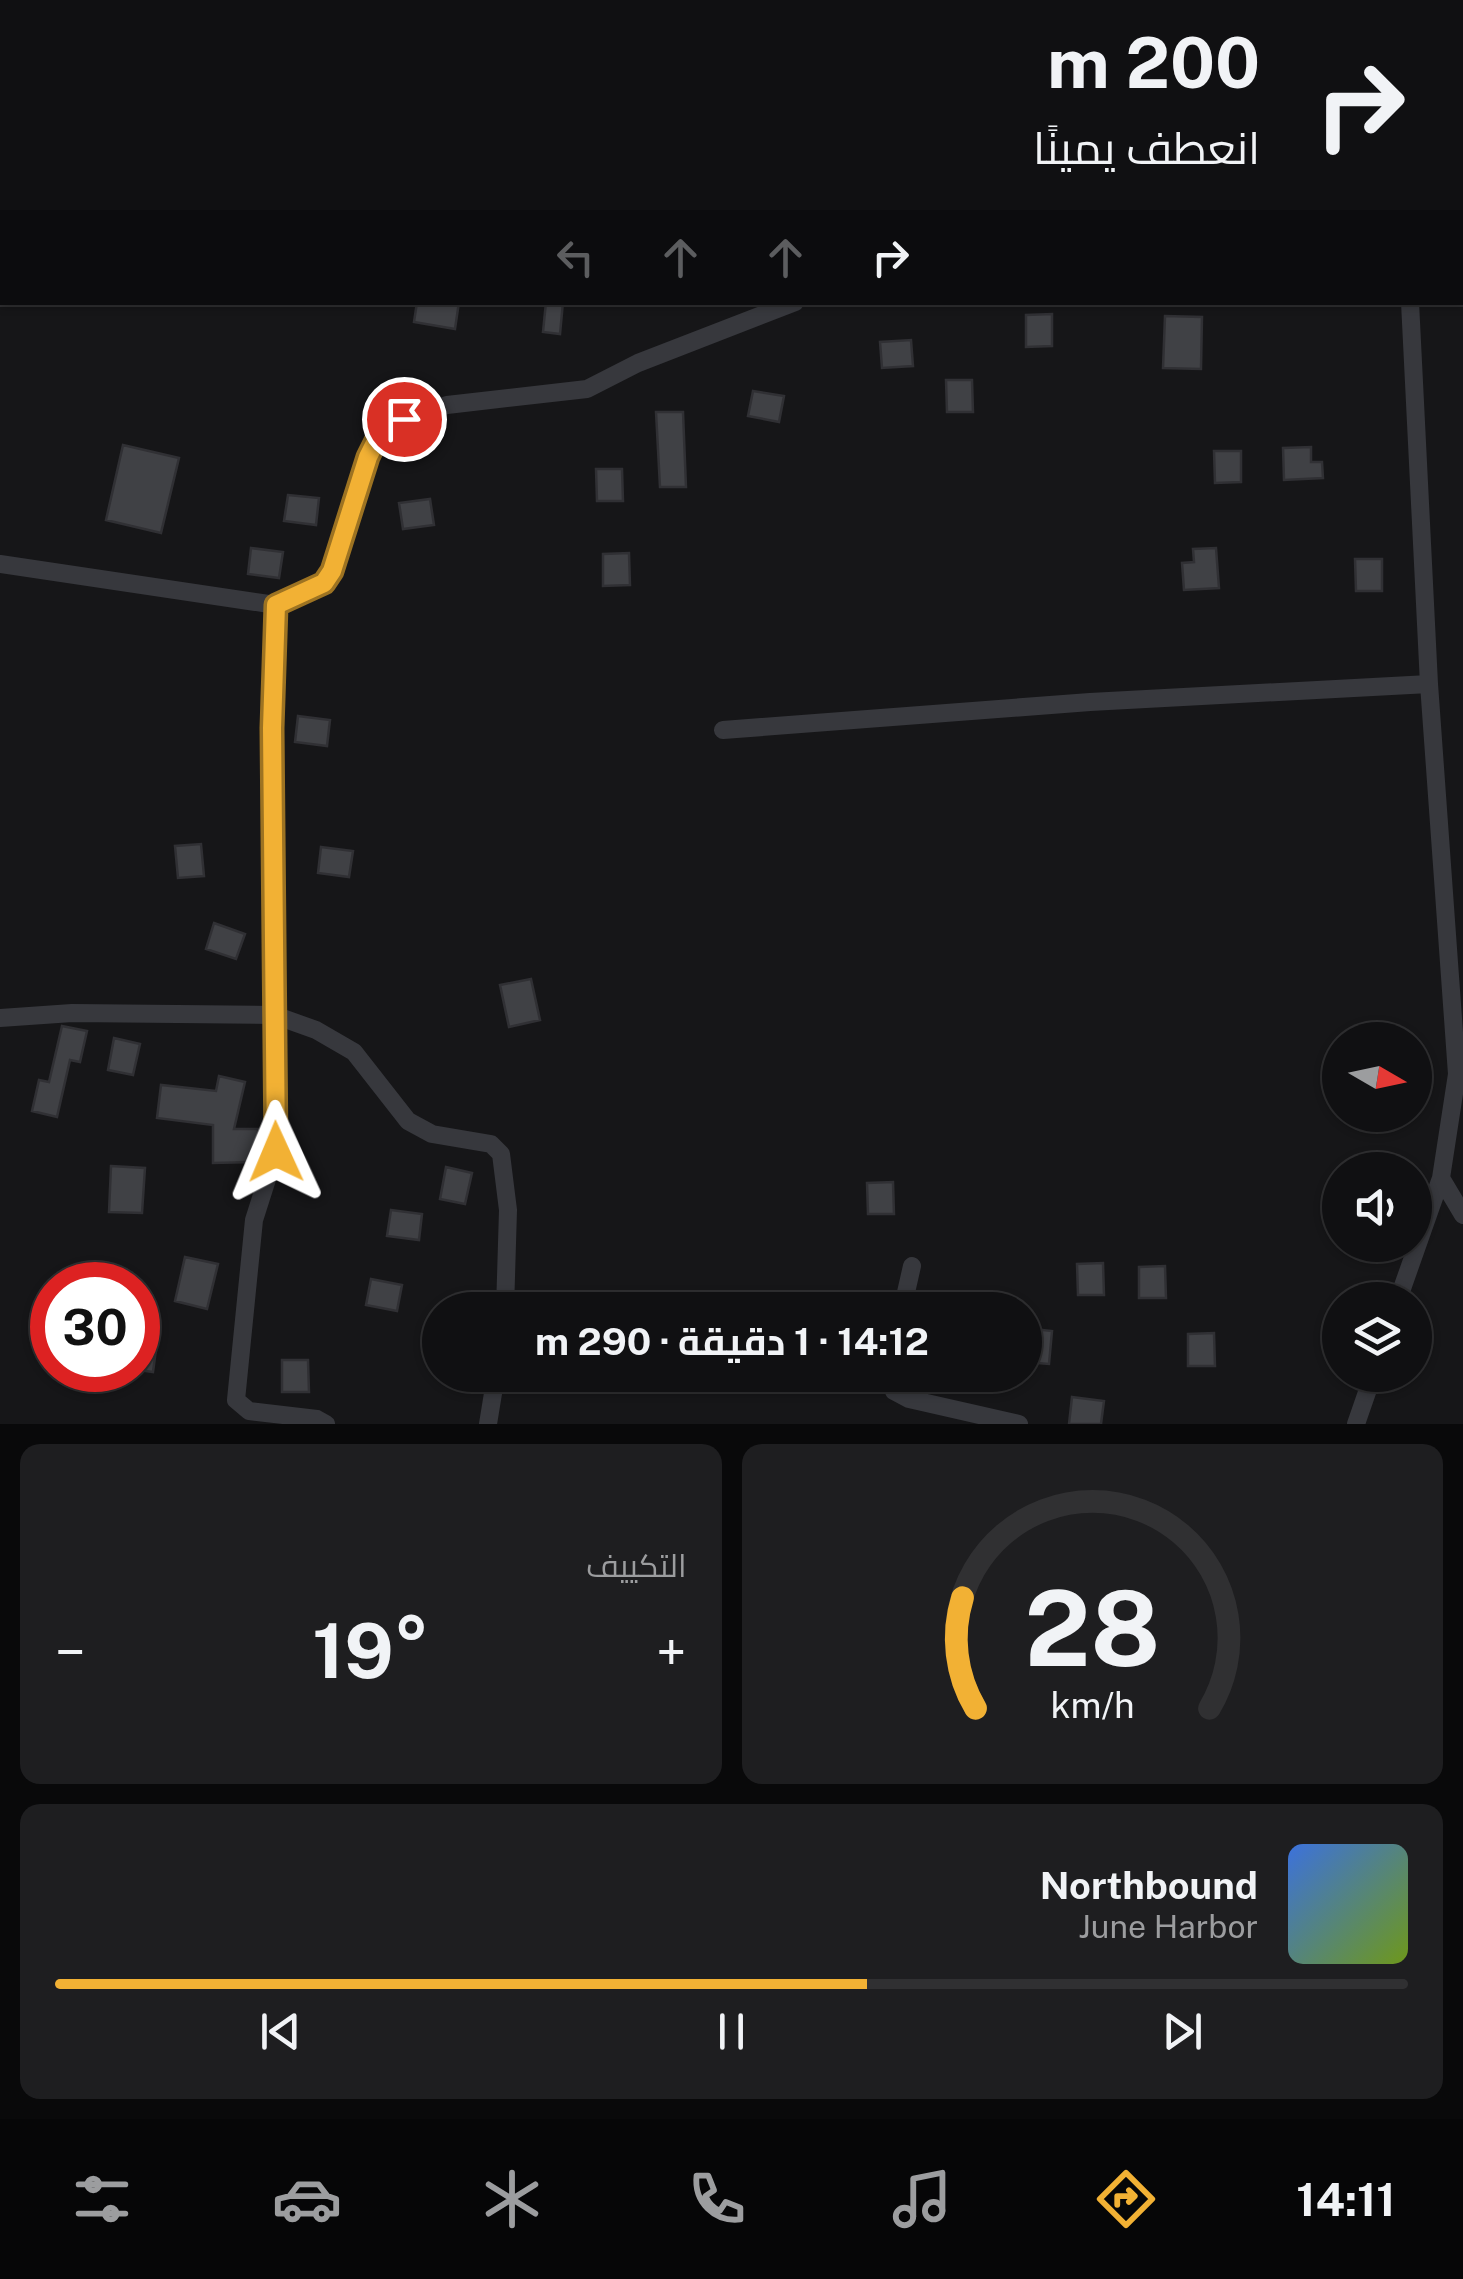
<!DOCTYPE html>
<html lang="ar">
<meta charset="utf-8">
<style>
body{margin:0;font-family:"Public Sans",Cairo,sans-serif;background:#1e1e20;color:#f1f3f6;direction:rtl;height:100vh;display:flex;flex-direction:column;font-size:38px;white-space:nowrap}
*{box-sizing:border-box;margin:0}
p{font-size:32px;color:#9c9d9f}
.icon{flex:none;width:55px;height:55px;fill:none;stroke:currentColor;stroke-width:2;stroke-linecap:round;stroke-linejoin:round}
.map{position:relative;height:1424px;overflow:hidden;direction:ltr}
.side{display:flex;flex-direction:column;gap:20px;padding:20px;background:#09090a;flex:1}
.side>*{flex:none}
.top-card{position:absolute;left:0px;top:0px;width:1465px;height:305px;box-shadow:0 2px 8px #0004,0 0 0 2px #303032;direction:rtl;background:#101012;color:#f1f3f6;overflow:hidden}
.needle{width:65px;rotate:99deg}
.tools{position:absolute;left:1322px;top:1022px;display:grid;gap:20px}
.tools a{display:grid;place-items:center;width:110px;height:110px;border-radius:50%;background:#101012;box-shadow:0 2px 8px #0004,0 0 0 2px #303032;font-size:50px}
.speed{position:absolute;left:30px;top:1262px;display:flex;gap:20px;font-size:50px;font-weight:700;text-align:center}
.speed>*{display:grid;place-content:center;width:130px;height:130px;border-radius:50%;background:#101012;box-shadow:0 2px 8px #0004,0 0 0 2px #303032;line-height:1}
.speed .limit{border:15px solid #d22;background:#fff;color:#111}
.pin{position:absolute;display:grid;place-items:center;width:85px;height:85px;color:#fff;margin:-42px;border:5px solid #fff;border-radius:50%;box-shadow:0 2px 10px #0007}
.me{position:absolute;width:110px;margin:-55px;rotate:359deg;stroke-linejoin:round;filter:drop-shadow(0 0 8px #0008)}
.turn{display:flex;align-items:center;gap:35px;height:210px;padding:0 40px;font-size:45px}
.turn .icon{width:130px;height:130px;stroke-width:2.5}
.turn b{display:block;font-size:70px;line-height:85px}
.lanes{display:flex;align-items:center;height:95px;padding:0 40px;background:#0003;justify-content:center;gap:50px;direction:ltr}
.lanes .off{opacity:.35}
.big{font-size:75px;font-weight:700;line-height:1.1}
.side .card{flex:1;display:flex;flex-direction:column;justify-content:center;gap:15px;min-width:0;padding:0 35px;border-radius:20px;background:#1e1e20}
.side .dial{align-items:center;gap:0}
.dial svg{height:260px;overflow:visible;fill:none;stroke:#303032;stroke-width:7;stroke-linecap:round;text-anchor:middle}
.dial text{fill:#f1f3f6;stroke:none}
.song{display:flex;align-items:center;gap:30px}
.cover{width:120px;height:120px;border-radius:15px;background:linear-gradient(135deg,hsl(220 70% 55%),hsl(80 70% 35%))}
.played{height:10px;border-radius:5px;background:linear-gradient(90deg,#f2b134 60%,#303032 60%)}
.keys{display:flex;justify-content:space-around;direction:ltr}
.heat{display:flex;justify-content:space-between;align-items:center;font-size:55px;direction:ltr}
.side .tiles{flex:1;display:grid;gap:20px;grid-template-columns:1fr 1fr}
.card:last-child{grid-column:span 2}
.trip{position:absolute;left:422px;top:1292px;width:620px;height:100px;border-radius:50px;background:#101012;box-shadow:0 2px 8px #0004,0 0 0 2px #303032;font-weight:700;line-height:100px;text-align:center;direction:rtl}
.dock{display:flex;height:160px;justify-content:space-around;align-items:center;background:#060607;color:#9c9d9f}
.dock .icon{width:70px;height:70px}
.dock .active{color:#f2b134}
.dock b{font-size:45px;color:#f1f3f6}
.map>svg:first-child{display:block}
</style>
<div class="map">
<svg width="1463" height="1424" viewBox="0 0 1463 1424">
<rect width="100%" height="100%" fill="#161618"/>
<path fill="#404145" stroke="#303034" stroke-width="2.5" d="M 417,302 L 459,302 L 455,329 L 414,322 Z
M 546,302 L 563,302 L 560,334 L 543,332 Z
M 1052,314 L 1052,346 L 1026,347 L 1026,315 Z
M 1165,316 L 1202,317 L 1201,369 L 1163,368 Z
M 911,340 L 913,366 L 882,368 L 880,342 Z
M 946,380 L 972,380 L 973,412 L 947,412 Z
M 753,391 L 784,396 L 779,422 L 748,416 Z
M 656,412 L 683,412 L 686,487 L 660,487 Z
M 123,445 L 179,458 L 161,533 L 106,520 Z
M 1311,447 L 1311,462 L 1322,462 L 1323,478 L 1284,480 L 1283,448 Z
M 1214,451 L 1241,451 L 1241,482 L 1215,483 Z
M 596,469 L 622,469 L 623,501 L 597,501 Z
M 288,495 L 319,498 L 316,525 L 284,521 Z
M 430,499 L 434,525 L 403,529 L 399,503 Z
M 251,548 L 283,552 L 279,578 L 248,574 Z
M 1216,548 L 1219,588 L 1184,590 L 1182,563 L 1194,562 L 1193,549 Z
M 629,553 L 630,585 L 603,586 L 603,554 Z
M 1355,559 L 1382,559 L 1382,591 L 1356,591 Z
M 298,716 L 330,720 L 327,746 L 295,742 Z
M 201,844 L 204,876 L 178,878 L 175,846 Z
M 321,847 L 353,851 L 349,877 L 318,873 Z
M 214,923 L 245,934 L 236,959 L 206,949 Z
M 531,979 L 540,1020 L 509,1027 L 500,985 Z
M 62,1026 L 87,1031 L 80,1062 L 70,1060 L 57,1117 L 32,1111 L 39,1080 L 49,1082 Z
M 114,1038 L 140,1044 L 133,1075 L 108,1070 Z
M 219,1076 L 245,1082 L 234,1129 L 258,1129 L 258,1162 L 213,1163 L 213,1125 L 157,1118 L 161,1085 L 216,1091 Z
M 111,1166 L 145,1168 L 142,1213 L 109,1212 Z
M 446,1167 L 472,1173 L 465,1204 L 440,1199 Z
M 893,1182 L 894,1214 L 868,1214 L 867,1183 Z
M 391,1210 L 422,1214 L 419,1240 L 387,1236 Z
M 185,1257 L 218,1264 L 207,1309 L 175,1301 Z
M 1103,1263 L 1104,1295 L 1078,1295 L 1077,1264 Z
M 1165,1266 L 1166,1298 L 1139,1298 L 1139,1267 Z
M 371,1279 L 402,1285 L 397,1311 L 366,1305 Z
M 138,1324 L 159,1327 L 153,1372 L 138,1370 Z
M 1025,1328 L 1052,1331 L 1049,1364 L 1025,1362 Z
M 1214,1333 L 1215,1366 L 1188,1366 L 1188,1334 Z
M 282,1360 L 308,1360 L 309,1392 L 282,1392 Z
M 1072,1397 L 1104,1401 L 1101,1424 L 1069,1424 Z"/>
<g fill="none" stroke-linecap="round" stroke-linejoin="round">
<path stroke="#37383d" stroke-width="18" d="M 1421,2 L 1421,0
M 0,564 L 276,605 L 324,583 L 332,571 L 368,457 L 378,437 L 404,419 L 447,405 L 587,389 L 638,363 L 795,302
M 276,605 L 272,728 L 276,1151 L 254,1220 L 236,1400 L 249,1411 L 317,1419 L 326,1424
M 723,730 L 1090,702 L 1429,684
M 0,1018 L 72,1013 L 274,1015 L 316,1030 L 354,1052 L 408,1121 L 432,1134 L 491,1144 L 501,1154 L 508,1210 L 505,1310
M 1441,1178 L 1463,1215
M 1398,1300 L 1441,1178 L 1457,1074 L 1429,684 L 1410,302
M 902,1310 L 912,1266
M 891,1375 L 894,1391 L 909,1399 L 1019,1424
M 488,1424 L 496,1375
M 1356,1424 L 1373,1375"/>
</g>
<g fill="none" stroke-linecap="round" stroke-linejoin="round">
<g stroke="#9d7322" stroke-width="25">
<path id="route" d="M 276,1152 L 272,728 L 276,605 L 324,583 L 332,571 L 368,457 L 378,437 L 404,419"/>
</g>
<use href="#route" stroke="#f2b134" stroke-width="18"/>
</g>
</svg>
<div class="tools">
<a><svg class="needle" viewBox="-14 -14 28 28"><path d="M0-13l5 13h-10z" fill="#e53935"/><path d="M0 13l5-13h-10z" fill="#9c9d9f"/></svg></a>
<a><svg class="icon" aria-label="sound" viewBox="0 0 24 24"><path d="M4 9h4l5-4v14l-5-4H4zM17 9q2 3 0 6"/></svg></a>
<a><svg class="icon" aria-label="layers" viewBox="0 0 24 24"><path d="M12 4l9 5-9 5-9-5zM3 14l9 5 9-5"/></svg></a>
</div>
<div class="speed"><div class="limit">30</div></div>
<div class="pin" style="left:404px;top:419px;background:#d93025"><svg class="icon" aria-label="arrive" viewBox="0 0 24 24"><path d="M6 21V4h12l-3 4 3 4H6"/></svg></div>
<svg class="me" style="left:276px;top:1152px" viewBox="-20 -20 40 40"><path d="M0-17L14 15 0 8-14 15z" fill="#f2b134" stroke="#fff" stroke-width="4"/></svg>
<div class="trip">14:12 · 1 دقيقة · 290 m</div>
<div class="top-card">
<div class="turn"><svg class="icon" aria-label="right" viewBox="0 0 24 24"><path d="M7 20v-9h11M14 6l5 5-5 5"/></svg><div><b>200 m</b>انعطف يمينًا</div></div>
<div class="lanes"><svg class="icon off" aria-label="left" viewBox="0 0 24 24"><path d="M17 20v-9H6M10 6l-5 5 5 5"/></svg><svg class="icon off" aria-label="ahead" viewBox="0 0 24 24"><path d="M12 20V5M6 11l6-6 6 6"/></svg><svg class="icon off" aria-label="ahead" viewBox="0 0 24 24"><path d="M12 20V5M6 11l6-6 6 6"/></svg><svg class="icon" aria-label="right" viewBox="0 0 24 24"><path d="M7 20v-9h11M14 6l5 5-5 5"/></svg></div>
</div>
</div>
<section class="side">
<div class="tiles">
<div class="card dial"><svg viewBox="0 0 100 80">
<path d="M14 69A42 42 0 1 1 86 69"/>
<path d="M14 69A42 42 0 0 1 10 35" stroke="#f2b134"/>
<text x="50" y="56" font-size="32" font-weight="700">28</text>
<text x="50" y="72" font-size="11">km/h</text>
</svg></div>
<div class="card"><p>التكييف</p>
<div class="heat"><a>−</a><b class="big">19°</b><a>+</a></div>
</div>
<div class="card">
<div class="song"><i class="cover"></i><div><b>Northbound</b><p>June Harbor</p></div></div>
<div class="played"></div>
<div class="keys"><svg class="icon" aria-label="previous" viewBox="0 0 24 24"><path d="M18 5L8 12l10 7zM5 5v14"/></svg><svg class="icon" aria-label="pause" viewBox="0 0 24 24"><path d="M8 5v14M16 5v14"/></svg><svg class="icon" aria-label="next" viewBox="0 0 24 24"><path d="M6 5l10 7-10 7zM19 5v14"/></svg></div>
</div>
</div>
</section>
<nav class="dock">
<b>14:11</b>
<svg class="icon active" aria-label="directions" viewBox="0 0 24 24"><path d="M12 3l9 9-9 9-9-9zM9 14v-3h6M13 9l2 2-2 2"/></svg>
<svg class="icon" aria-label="music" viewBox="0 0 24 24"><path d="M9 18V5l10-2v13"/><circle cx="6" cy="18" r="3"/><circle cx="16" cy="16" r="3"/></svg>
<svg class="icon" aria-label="phone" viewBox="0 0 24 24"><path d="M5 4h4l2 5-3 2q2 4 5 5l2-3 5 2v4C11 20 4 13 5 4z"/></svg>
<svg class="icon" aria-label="climate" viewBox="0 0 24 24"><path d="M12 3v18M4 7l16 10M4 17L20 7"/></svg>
<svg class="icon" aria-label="car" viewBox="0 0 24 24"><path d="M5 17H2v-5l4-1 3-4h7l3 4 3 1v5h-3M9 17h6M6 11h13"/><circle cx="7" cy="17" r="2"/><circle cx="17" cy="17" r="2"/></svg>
<svg class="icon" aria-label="filters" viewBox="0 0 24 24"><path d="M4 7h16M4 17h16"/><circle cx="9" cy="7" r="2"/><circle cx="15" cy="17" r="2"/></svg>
</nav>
